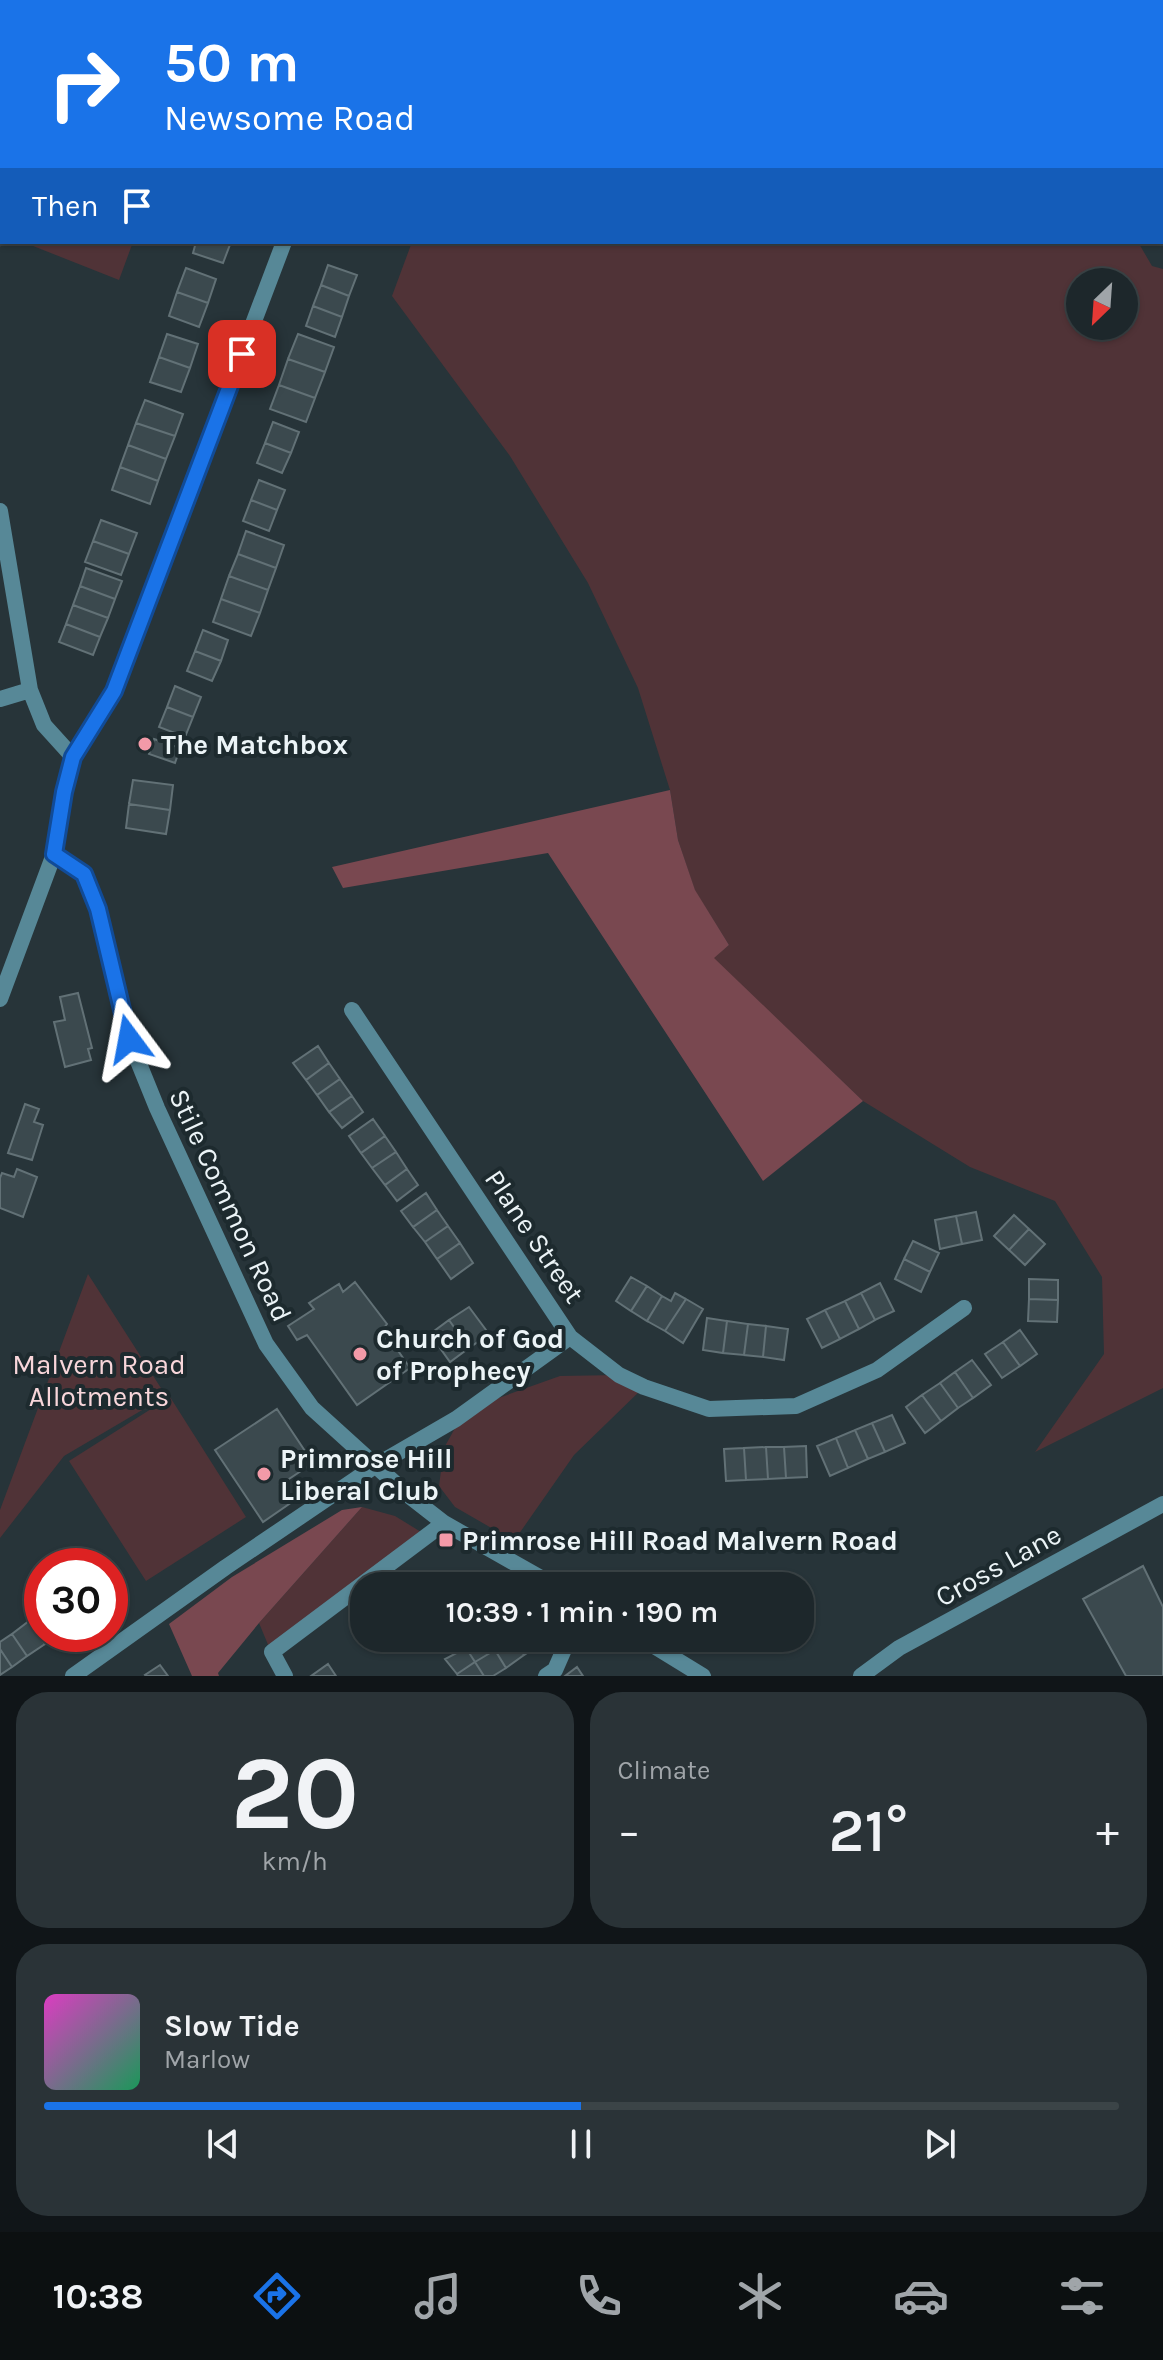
<!DOCTYPE html>
<meta charset="utf-8">
<style>
body{margin:0;font-family:Karla,sans-serif;background:#2a3337;color:#f1f3f6;height:100vh;display:flex;flex-direction:column;font-size:30px;white-space:nowrap}
*{box-sizing:border-box;margin:0}
p{font-size:26px;color:#a0a5a9}
.icon{flex:none;width:44px;height:44px;fill:none;stroke:currentColor;stroke-width:2;stroke-linecap:round;stroke-linejoin:round}
.map{position:relative;height:1676px;overflow:hidden}
.sheet{display:flex;flex-direction:column;gap:16px;padding:16px;background:#101518;flex:1}
.sheet>*{flex:none}
.hud{position:absolute;left:0px;top:0px;width:1164px;height:244px;box-shadow:0 2px 6px #0004,0 0 0 2px #3b4447;background:#1a73e8;color:#fff;overflow:hidden}
.needle{width:52px;rotate:205deg}
.controls{position:absolute;left:1066px;top:268px;display:grid;gap:16px}
.controls a{display:grid;place-items:center;width:72px;height:72px;border-radius:50%;background:#1d272b;box-shadow:0 2px 6px #0004,0 0 0 2px #3b4447;font-size:40px}
.speed{position:absolute;left:24px;top:1548px;display:flex;gap:16px;font-size:40px;font-weight:700;text-align:center}
.speed>*{display:grid;place-content:center;width:104px;height:104px;border-radius:50%;background:#1d272b;box-shadow:0 2px 6px #0004,0 0 0 2px #3b4447;line-height:1}
.speed .limit{border:12px solid #d22;background:#fff;color:#111}
.pin{position:absolute;display:grid;place-items:center;width:68px;height:68px;color:#fff;margin:-34px;border-radius:16px;box-shadow:0 4px 12px #0006}
.me{position:absolute;width:88px;margin:-44px;rotate:347deg;stroke-linejoin:round;filter:drop-shadow(0 0 6px #0008)}
.turn{display:flex;align-items:center;gap:28px;height:168px;padding:0 32px;font-size:36px}
.turn .icon{width:104px;height:104px;stroke-width:2.5}
.turn b{display:block;font-size:56px;line-height:68px}
.then{display:flex;align-items:center;height:76px;padding:0 32px;background:#0003;gap:16px;font-size:30px}
.big{font-size:60px;font-weight:600;line-height:1.1}
.sheet .tile{flex:1;display:flex;flex-direction:column;justify-content:center;gap:12px;min-width:0;padding:0 28px;border-radius:32px;background:#2a3337}
.sheet .dial{align-items:center;gap:0}
.dial b{font-size:104px;line-height:1}
.song{display:flex;align-items:center;gap:24px}
.cover{width:96px;height:96px;border-radius:12px;background:linear-gradient(135deg,hsl(310 70% 55%),hsl(150 70% 35%))}
.played{height:8px;border-radius:4px;background:linear-gradient(90deg,#1a73e8 50%,#3b4447 50%)}
.keys{display:flex;justify-content:space-around;direction:ltr}
.heat{display:flex;justify-content:space-between;align-items:center;font-size:44px;direction:ltr}
.sheet .tiles{flex:1;display:grid;gap:16px;grid-template-columns:1fr 1fr}
.tile:last-child{grid-column:span 2}
.trip{position:absolute;left:350px;top:1572px;width:464px;height:80px;border-radius:32px;background:#1d272b;box-shadow:0 2px 6px #0004,0 0 0 2px #3b4447;font-weight:600;line-height:80px;text-align:center}
.dock{display:flex;height:128px;justify-content:space-around;align-items:center;background:#0c1011;color:#a0a5a9}
.dock .icon{width:56px;height:56px}
.dock .selected{color:#1a73e8}
.dock b{font-size:36px;color:#f1f3f6}
.map>svg:first-child{display:block}
</style>
<div class="map">
<svg width="1163" height="1676" viewBox="0 0 1163 1676">
<rect width="100%" height="100%" fill="#273439"/>
<path fill="#503337" fill-rule="evenodd" d="M 91,0 L 223,0 L 223,2 L 91,2 Z
M 503,0 L 1104,0 L 1104,2 L 502,2 Z
M 23,242 L 133,242 L 119,280 Z
M 412,242 L 1138,242 L 1152,266 L 1163,269 L 1163,1388 L 1035,1452 L 1104,1354 L 1102,1277 L 1055,1201 L 970,1167 L 863,1101 L 713,958 L 729,945 L 695,891 L 678,840 L 670,790 L 638,688 L 588,583 L 510,456 L 392,296 ZM 1080,282 L 1124,282 L 1124,326 L 1080,326 Z
M 88,1274 L 166,1396 L 64,1456 L 0,1538 L 0,1510 Z
M 619,1375 L 644,1387 L 574,1455 L 514,1541 L 455,1507 L 439,1486 L 444,1448 L 465,1410 L 560,1376 Z
M 170,1397 L 246,1517 L 146,1581 L 69,1461 Z
M 362,1507 L 395,1516 L 421,1532 L 269,1647 L 259,1623 Z"/>
<path fill="#794850" d="M 0,0 L 82,0 L 81,2 L 2,2 L 2,241 L 0,247 Z
M 670,790 L 678,840 L 695,890 L 729,945 L 714,958 L 863,1101 L 763,1181 L 548,853 L 343,888 L 332,867 Z
M 362,1507 L 259,1623 L 218,1673 L 219,1676 L 192,1676 L 169,1624 L 232,1577 L 342,1510 Z"/>
<path fill="#3b494e" stroke="#627176" stroke-width="2" d="M 196,242 L 231,242 L 223,263 L 193,253 Z
M 328,265 L 357,275 L 349,296 L 321,285 Z
M 186,268 L 216,279 L 208,303 L 177,292 Z
M 321,285 L 349,296 L 342,317 L 313,306 Z
M 177,292 L 208,303 L 199,327 L 169,316 Z
M 313,306 L 342,317 L 335,337 L 306,326 Z
M 167,334 L 198,344 L 190,368 L 159,357 Z
M 298,334 L 334,347 L 325,372 L 288,359 Z
M 159,357 L 190,368 L 181,392 L 150,382 Z
M 288,359 L 325,372 L 315,398 L 279,385 Z
M 279,385 L 315,398 L 306,422 L 270,409 Z
M 145,400 L 183,414 L 175,436 L 136,423 Z
M 273,422 L 299,432 L 291,453 L 265,443 Z
M 136,423 L 175,436 L 166,459 L 128,445 Z
M 265,443 L 291,453 L 282,473 L 257,463 Z
M 128,445 L 166,459 L 158,481 L 120,467 Z
M 120,467 L 158,481 L 150,504 L 112,490 Z
M 259,480 L 285,490 L 277,510 L 251,500 Z
M 251,500 L 277,510 L 269,531 L 243,521 Z
M 101,520 L 137,533 L 129,554 L 93,541 Z
M 246,531 L 284,545 L 276,568 L 238,554 Z
M 93,541 L 129,554 L 121,575 L 85,562 Z
M 238,554 L 276,568 L 268,590 L 229,576 Z
M 86,568 L 122,581 L 115,599 L 80,586 Z
M 229,576 L 268,590 L 260,613 L 221,599 Z
M 80,586 L 115,599 L 108,618 L 73,605 Z
M 221,599 L 260,613 L 251,636 L 213,622 Z
M 73,605 L 108,618 L 100,637 L 66,624 Z
M 66,624 L 100,637 L 93,655 L 59,642 Z
M 203,630 L 228,640 L 221,661 L 195,651 Z
M 195,651 L 221,661 L 212,681 L 187,671 Z
M 175,686 L 201,697 L 193,717 L 167,707 Z
M 167,707 L 193,717 L 185,737 L 159,727 Z
M 154,739 L 180,748 L 175,763 L 149,754 Z
M 133,780 L 173,785 L 170,810 L 129,804 Z
M 129,804 L 170,810 L 166,834 L 126,828 Z
M 78,993 L 92,1048 L 88,1049 L 91,1060 L 65,1067 L 54,1022 L 65,1020 L 60,997 Z
M 318,1046 L 329,1063 L 306,1080 L 293,1063 Z
M 329,1063 L 340,1079 L 317,1095 L 306,1080 Z
M 340,1079 L 352,1096 L 329,1112 L 317,1095 Z
M 352,1096 L 363,1112 L 342,1128 L 329,1112 Z
M 25,1104 L 39,1109 L 34,1122 L 43,1125 L 32,1160 L 8,1153 Z
M 373,1119 L 385,1136 L 361,1153 L 349,1136 Z
M 385,1136 L 396,1152 L 372,1168 L 361,1153 Z
M 396,1152 L 407,1169 L 385,1185 L 372,1168 Z
M 17,1169 L 37,1177 L 23,1217 L 0,1208 L 0,1178 L 2,1173 L 14,1177 Z
M 407,1169 L 418,1185 L 397,1201 L 385,1185 Z
M 426,1193 L 437,1210 L 413,1227 L 401,1211 Z
M 437,1210 L 448,1226 L 425,1242 L 413,1227 Z
M 976,1212 L 982,1240 L 962,1244 L 956,1216 Z
M 1014,1215 L 1029,1229 L 1009,1250 L 994,1236 Z
M 956,1216 L 962,1244 L 940,1249 L 935,1220 Z
M 448,1226 L 460,1243 L 437,1259 L 425,1242 Z
M 1029,1229 L 1045,1244 L 1025,1265 L 1009,1250 Z
M 913,1241 L 939,1253 L 930,1272 L 904,1259 Z
M 460,1243 L 473,1263 L 451,1279 L 437,1259 Z
M 904,1259 L 930,1272 L 921,1292 L 895,1279 Z
M 631,1277 L 647,1286 L 631,1311 L 616,1301 Z
M 1029,1279 L 1058,1280 L 1058,1300 L 1029,1299 Z
M 355,1282 L 387,1324 L 383,1329 L 410,1368 L 357,1405 L 307,1335 L 297,1340 L 288,1326 L 314,1309 L 309,1303 L 339,1284 L 343,1292 Z
M 880,1283 L 894,1311 L 875,1320 L 861,1293 Z
M 647,1286 L 662,1296 L 647,1321 L 631,1311 Z
M 675,1293 L 686,1299 L 665,1331 L 647,1321 L 662,1296 L 671,1301 Z
M 861,1293 L 875,1320 L 859,1329 L 845,1301 Z
M 686,1299 L 703,1309 L 683,1343 L 665,1331 Z
M 1029,1299 L 1058,1300 L 1057,1322 L 1028,1321 Z
M 845,1301 L 859,1329 L 840,1339 L 825,1310 Z
M 469,1307 L 489,1334 L 469,1348 L 449,1320 Z
M 825,1310 L 840,1339 L 822,1348 L 807,1319 Z
M 707,1318 L 727,1321 L 723,1353 L 703,1350 Z
M 449,1320 L 469,1348 L 450,1362 L 430,1334 Z
M 727,1321 L 748,1324 L 744,1355 L 723,1353 Z
M 748,1324 L 766,1326 L 763,1357 L 744,1355 Z
M 766,1326 L 788,1329 L 784,1360 L 763,1357 Z
M 1020,1330 L 1037,1354 L 1020,1366 L 1003,1342 Z
M 1003,1342 L 1020,1366 L 1002,1378 L 985,1354 Z
M 972,1360 L 991,1385 L 973,1398 L 955,1372 Z
M 955,1372 L 973,1398 L 958,1408 L 940,1383 Z
M 940,1383 L 958,1408 L 941,1421 L 922,1395 Z
M 922,1395 L 941,1421 L 925,1433 L 906,1407 Z
M 277,1409 L 313,1463 L 280,1485 L 292,1502 L 263,1522 L 215,1450 Z
M 892,1415 L 905,1443 L 885,1452 L 872,1423 Z
M 872,1423 L 885,1452 L 868,1459 L 855,1430 Z
M 855,1430 L 868,1459 L 848,1468 L 836,1438 Z
M 836,1438 L 848,1468 L 830,1476 L 817,1446 Z
M 806,1446 L 807,1477 L 786,1478 L 784,1447 Z
M 766,1447 L 784,1447 L 786,1478 L 768,1479 Z
M 766,1447 L 768,1479 L 746,1480 L 744,1448 Z
M 744,1448 L 746,1480 L 726,1481 L 724,1449 Z
M 1143,1566 L 1163,1607 L 1163,1676 L 1126,1676 L 1083,1599 Z
M 110,1569 L 126,1591 L 110,1602 Z
M 42,1613 L 42,1634 L 60,1634 L 45,1644 L 29,1621 Z
M 29,1621 L 45,1644 L 27,1656 L 12,1634 Z
M 12,1634 L 27,1656 L 12,1667 L 0,1649 L 0,1642 Z
M 480,1638 L 487,1638 L 495,1650 L 475,1662 L 466,1648 Z
M 513,1638 L 524,1655 L 506,1668 L 495,1650 Z
M 513,1638 L 537,1638 L 543,1642 L 524,1655 Z
M 466,1648 L 475,1662 L 457,1674 L 445,1659 Z
M 0,1649 L 12,1667 L 0,1675 Z
M 495,1650 L 506,1668 L 493,1676 L 484,1676 L 475,1662 Z
M 475,1662 L 484,1676 L 458,1676 L 457,1674 Z
M 328,1664 L 336,1676 L 311,1676 Z
M 160,1665 L 168,1676 L 146,1676 L 145,1675 Z
M 577,1667 L 583,1676 L 565,1676 Z"/>
<g fill="none" stroke-linecap="round" stroke-linejoin="round">
<path stroke="#578897" stroke-width="16" d="M 375,2 L 376,0
M 0,511 L 30,690 L 44,725 L 73,757
M 0,699 L 30,690
M 54,854 L 84,874 L 98,909 L 129,1039 L 157,1108 L 266,1344 L 312,1408 L 408,1495 L 444,1523 L 555,1586
M 0,999 L 54,854 L 64,792 L 73,757 L 114,691 L 284,242
M 570,1337 L 619,1375 L 644,1387 L 709,1409 L 796,1406 L 877,1370 L 964,1308
M 641,1638 L 703,1676
M 73,1676 L 226,1567 L 375,1466 L 456,1419 L 570,1337 L 352,1010
M 285,1676 L 272,1652 L 444,1523
M 546,1676 L 555,1670 L 569,1638
M 861,1676 L 899,1648 L 1163,1504"/>
</g>
<g fill="none" stroke-linecap="round" stroke-linejoin="round">
<g stroke="#114b97" stroke-width="20">
<path id="route" d="M 129,1039 L 98,909 L 84,874 L 54,854 L 64,792 L 73,757 L 114,691 L 242,354"/>
</g>
<use href="#route" stroke="#1a73e8" stroke-width="14"/>
</g>
<g fill="#f39aa8" stroke="#1d2a2e" stroke-width="3">
<circle cx="145" cy="744" r="8"/>
<circle cx="360" cy="1354" r="8"/>
<circle cx="264" cy="1474" r="8"/>
<rect x="438" y="1532" width="16" height="16" rx="4"/>
</g>
<g text-anchor="middle" stroke-width="8" stroke-linejoin="round" paint-order="stroke">
<g font-size="28" font-weight="bold" fill="#ecf4f7" stroke="#1d2a2e" text-anchor="start">
<text x="161" y="754">The Matchbox</text>
<text x="376" y="1348">Church of God<tspan x="376" dy="32">of Prophecy</tspan></text>
<text x="280" y="1468">Primrose Hill<tspan x="280" dy="32">Liberal Club</tspan></text>
<text x="462" y="1550">Primrose Hill Road Malvern Road</text>
</g>
<g font-size="28" fill="#ecf4f7" stroke="#1d2a2e">
<text transform="translate(231 1205) rotate(65)" y="10">Stile Common Road</text>
<text transform="translate(535 1236) rotate(56)" y="10">Plane Street</text>
<text transform="translate(998 1565) rotate(-29)" y="10">Cross Lane</text>
</g>
<g font-size="28" fill="#f8d6da" stroke="#1d2a2e">
<text x="99" y="1374">Malvern Road<tspan x="99" dy="32">Allotments</tspan></text>
</g>
</g>
</svg>
<div class="controls">
<a><svg class="needle" viewBox="-14 -14 28 28"><path d="M0-13l5 13h-10z" fill="#e53935"/><path d="M0 13l5-13h-10z" fill="#a0a5a9"/></svg></a>
</div>
<div class="speed"><div class="limit">30</div></div>
<div class="pin" style="left:242px;top:354px;background:#d93025"><svg class="icon" aria-label="arrive" viewBox="0 0 24 24"><path d="M6 21V4h12l-3 4 3 4H6"/></svg></div>
<svg class="me" style="left:129px;top:1039px" viewBox="-20 -20 40 40"><path d="M0-17L14 15 0 8-14 15z" fill="#1a73e8" stroke="#fff" stroke-width="4"/></svg>
<div class="trip">10:39 · 1 min · 190 m</div>
<div class="hud">
<div class="turn"><svg class="icon" aria-label="right" viewBox="0 0 24 24"><path d="M7 20v-9h11M14 6l5 5-5 5"/></svg><div><b>50 m</b>Newsome Road</div></div>
<div class="then">Then<svg class="icon" aria-label="arrive" viewBox="0 0 24 24"><path d="M6 21V4h12l-3 4 3 4H6"/></svg></div>
</div>
</div>
<section class="sheet">
<div class="tiles">
<div class="tile dial"><b>20</b><p>km/h</p></div>
<div class="tile"><p>Climate</p>
<div class="heat"><a>−</a><b class="big">21°</b><a>+</a></div>
</div>
<div class="tile">
<div class="song"><i class="cover"></i><div><b>Slow Tide</b><p>Marlow</p></div></div>
<div class="played"></div>
<div class="keys"><svg class="icon" aria-label="previous" viewBox="0 0 24 24"><path d="M18 5L8 12l10 7zM5 5v14"/></svg><svg class="icon" aria-label="pause" viewBox="0 0 24 24"><path d="M8 5v14M16 5v14"/></svg><svg class="icon" aria-label="next" viewBox="0 0 24 24"><path d="M6 5l10 7-10 7zM19 5v14"/></svg></div>
</div>
</div>
</section>
<nav class="dock">
<b>10:38</b>
<svg class="icon selected" aria-label="directions" viewBox="0 0 24 24"><path d="M12 3l9 9-9 9-9-9zM9 14v-3h6M13 9l2 2-2 2"/></svg>
<svg class="icon" aria-label="music" viewBox="0 0 24 24"><path d="M9 18V5l10-2v13"/><circle cx="6" cy="18" r="3"/><circle cx="16" cy="16" r="3"/></svg>
<svg class="icon" aria-label="phone" viewBox="0 0 24 24"><path d="M5 4h4l2 5-3 2q2 4 5 5l2-3 5 2v4C11 20 4 13 5 4z"/></svg>
<svg class="icon" aria-label="climate" viewBox="0 0 24 24"><path d="M12 3v18M4 7l16 10M4 17L20 7"/></svg>
<svg class="icon" aria-label="car" viewBox="0 0 24 24"><path d="M5 17H2v-5l4-1 3-4h7l3 4 3 1v5h-3M9 17h6M6 11h13"/><circle cx="7" cy="17" r="2"/><circle cx="17" cy="17" r="2"/></svg>
<svg class="icon" aria-label="filters" viewBox="0 0 24 24"><path d="M4 7h16M4 17h16"/><circle cx="9" cy="7" r="2"/><circle cx="15" cy="17" r="2"/></svg>
</nav>
